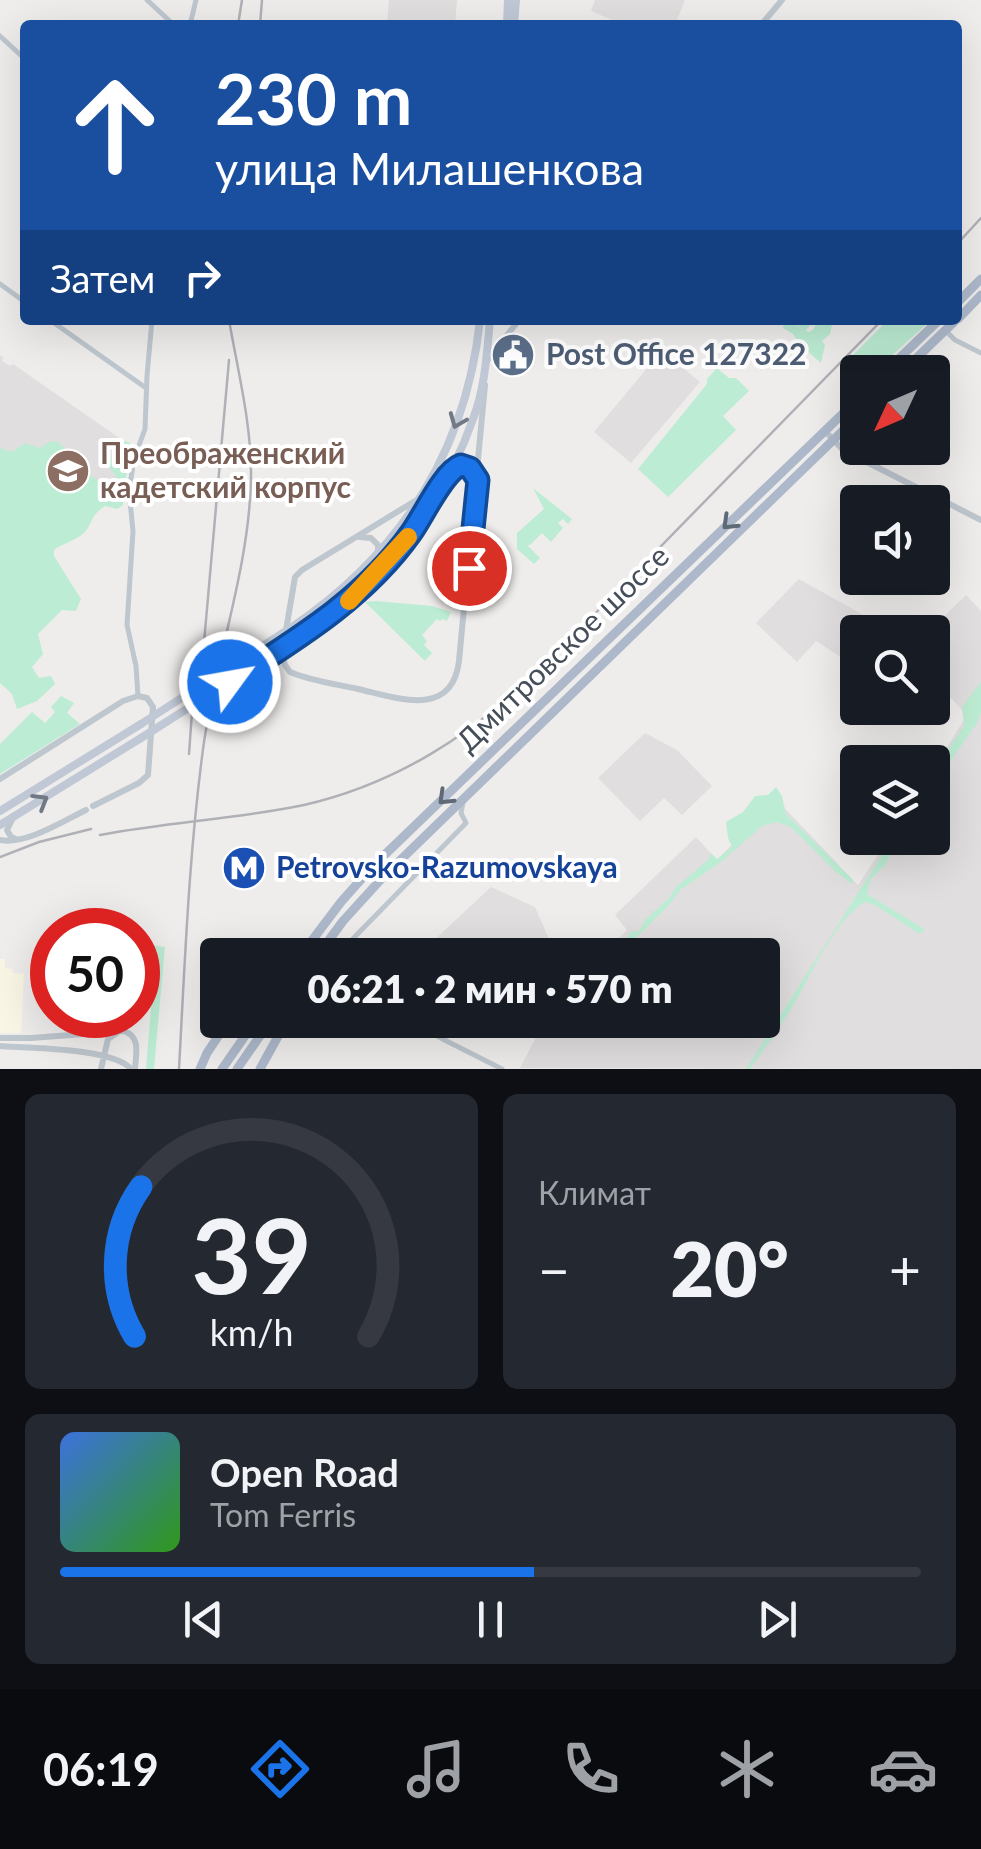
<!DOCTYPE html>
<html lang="ru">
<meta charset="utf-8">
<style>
body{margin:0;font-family:Lato,sans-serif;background:#242831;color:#f1f3f6;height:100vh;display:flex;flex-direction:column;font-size:38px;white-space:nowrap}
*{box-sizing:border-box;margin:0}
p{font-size:32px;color:#9ea1a6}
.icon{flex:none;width:55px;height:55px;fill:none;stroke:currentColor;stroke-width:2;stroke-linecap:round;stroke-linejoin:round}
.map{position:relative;height:1069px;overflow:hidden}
.drawer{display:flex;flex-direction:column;gap:25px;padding:25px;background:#0d0f14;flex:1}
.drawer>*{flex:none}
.hud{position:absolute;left:20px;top:20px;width:942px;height:305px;border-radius:10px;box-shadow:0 10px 40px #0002;background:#1a4fa0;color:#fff;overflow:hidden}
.needle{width:65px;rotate:226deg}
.tools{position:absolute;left:840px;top:355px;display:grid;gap:20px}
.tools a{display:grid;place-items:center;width:110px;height:110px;border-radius:10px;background:#171b24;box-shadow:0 10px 40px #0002;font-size:50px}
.speed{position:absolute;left:30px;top:908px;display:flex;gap:20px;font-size:50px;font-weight:700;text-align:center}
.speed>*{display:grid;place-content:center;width:130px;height:130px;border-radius:50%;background:#171b24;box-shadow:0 10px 40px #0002;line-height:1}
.speed .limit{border:15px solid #d22;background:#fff;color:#111}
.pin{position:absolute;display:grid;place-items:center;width:85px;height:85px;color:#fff;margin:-42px;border:5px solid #fff;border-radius:50%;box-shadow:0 2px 10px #0007}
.me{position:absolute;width:110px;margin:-55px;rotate:58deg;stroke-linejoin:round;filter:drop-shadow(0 0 8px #0008)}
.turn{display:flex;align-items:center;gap:35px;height:210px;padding:0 30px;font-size:45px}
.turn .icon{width:130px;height:130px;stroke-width:2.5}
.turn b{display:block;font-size:70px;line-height:85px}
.then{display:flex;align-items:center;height:95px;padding:0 30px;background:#0003;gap:20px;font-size:38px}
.big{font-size:75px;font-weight:800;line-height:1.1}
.drawer .tile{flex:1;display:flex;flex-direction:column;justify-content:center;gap:15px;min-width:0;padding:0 35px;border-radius:15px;background:#242831}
.drawer .dial{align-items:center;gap:0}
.dial svg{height:260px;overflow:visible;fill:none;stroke:#363941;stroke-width:7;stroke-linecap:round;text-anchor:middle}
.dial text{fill:#f1f3f6;stroke:none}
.song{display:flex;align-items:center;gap:30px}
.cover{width:120px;height:120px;border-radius:15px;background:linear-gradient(135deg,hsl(220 70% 55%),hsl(110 70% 35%))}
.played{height:10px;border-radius:5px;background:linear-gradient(90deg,#1a73e8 55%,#363941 55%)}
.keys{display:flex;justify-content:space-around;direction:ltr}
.heat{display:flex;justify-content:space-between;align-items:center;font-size:55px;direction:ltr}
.drawer .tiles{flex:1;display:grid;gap:25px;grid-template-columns:1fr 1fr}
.tile:last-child{grid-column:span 2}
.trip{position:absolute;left:200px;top:938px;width:580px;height:100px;border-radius:10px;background:#171b24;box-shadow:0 10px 40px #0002;font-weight:800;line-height:100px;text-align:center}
.tabs{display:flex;height:160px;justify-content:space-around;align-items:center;background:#090b0e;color:#9ea1a6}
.tabs .icon{width:70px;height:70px}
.tabs .selected{color:#1a73e8}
.tabs b{font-size:45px;color:#f1f3f6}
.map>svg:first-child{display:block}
</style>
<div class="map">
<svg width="981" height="1069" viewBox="0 0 981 1069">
<rect width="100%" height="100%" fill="#efedec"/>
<path fill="#faf6e5" d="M 0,959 L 5,959 L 5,968 L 12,969 L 13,973 L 24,974 L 21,1033 L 0,1033 Z"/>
<path fill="#e0dede" d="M 389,0 L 457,0 L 455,25 L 387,25 Z
M 595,0 L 685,0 L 675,25 L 624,25 L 591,11 Z
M 662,350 L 700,382 L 631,463 L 594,432 Z
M 0,355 L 4,358 L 2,361 L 10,366 L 13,364 L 125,442 L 123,478 L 77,534 L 0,452 Z
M 799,579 L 867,617 L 841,657 L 816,641 L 797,662 L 756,623 Z
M 966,595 L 981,611 L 981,1069 L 520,1068 L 545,1020 L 762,1020 L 762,955 L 602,955 L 627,930 L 615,915 L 696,837 L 717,860 L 776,799 L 858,885 L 889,838 L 932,838 L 933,769 L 967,715 L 933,679 L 932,632 L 928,632 Z
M 645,733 L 677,750 L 712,786 L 682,815 L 664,798 L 640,821 L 598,778 Z
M 491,887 L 535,907 L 552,946 L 543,955 L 418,955 Z"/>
<path fill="#bcecd3" d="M 790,320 L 803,331 L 792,320 L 809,320 L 812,323 L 806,330 L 808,332 L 813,330 L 818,320 L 833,320 L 830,334 L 822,341 L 825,345 L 821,363 L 799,344 L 793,334 L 783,328 L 784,321 Z
M 888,320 L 931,320 L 887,360 L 884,357 L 867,372 L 858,372 L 857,383 L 850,375 L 860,364 L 852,356 Z
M 717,368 L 729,378 L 736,378 L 749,391 L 723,416 L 736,430 L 668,497 L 638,469 L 707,384 L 707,379 Z
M 57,441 L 62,445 L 74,464 L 107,487 L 116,476 L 107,464 L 110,458 L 119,454 L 125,441 L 130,443 L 123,505 L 117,509 L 105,506 C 89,517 94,522 84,533 C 75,541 63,543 54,550 L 54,556 L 81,599 L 76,611 L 62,610 L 38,634 L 43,654 L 32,667 L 39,678 L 51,676 L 55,684 L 37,701 L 17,709 L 12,694 L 0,683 L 0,448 L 12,452 L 25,443 L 40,448 L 49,442 Z
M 533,488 L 572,519 L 568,524 L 563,519 L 558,523 L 563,528 L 551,542 L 542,533 L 530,545 L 527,545 L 540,558 L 534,564 L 517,549 L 517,533 L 544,509 Z
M 376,601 L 432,606 L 451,612 L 447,621 L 443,619 L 440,621 L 437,619 L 422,635 L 427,641 L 424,645 L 432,653 L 425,661 L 365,602 Z
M 981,682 L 981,713 L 977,723 L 933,786 L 933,772 L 964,726 L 962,707 Z
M 61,696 L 74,703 L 67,713 L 80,724 L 0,774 L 0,744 L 32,712 L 45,723 L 55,712 L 51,707 Z
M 776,787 L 782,796 L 786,814 L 853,880 L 852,884 L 836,872 L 791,827 L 777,822 L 762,826 L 721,862 L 680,890 L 670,904 L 635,939 L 627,938 L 630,932 L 639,931 L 646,919 L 669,898 L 676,887 L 708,860 L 711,853 L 717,859 L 732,847 L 728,838 L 726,822 L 743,812 L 755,796 L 768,795 Z
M 893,838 L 898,838 L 885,865 L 870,880 L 867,894 L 924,929 L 923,932 L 918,933 L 875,905 L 865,902 C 836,919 814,968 798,997 C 784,1022 767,1045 750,1069 L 746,1069 Z
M 152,945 L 165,947 L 154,1069 L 146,1069 L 153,983 L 150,976 L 144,971 L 146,950 Z"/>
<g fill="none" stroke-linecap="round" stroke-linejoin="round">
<path stroke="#bec6ce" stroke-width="5" d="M 147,0 L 174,25
M 190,25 L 196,0
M 0,36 L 25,59
M 0,284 L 25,302
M 50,320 L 146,388
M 946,331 L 955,340 L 981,353
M 138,696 L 136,666 L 127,625 L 133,531 L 129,491 L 134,459 L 145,429 L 147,376 L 152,320
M 337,955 L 466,823 L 461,813 L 463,802
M 405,1020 L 502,1069"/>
<path stroke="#bec6ce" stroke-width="6" d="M 761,25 L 782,0
M 486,362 L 519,320
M 857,419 L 854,439 L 865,458
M 825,431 L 843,450 L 981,520
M 453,469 L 457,466 L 466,465 L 477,479
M 415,501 L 302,570 L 295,577 L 282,654 L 285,665 L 290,672 C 311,681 336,684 358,689 C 397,698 452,719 459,661 L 485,385
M 359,537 L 371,538 L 378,545 L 378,550
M 0,779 L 123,701 L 138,696 L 147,698 L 153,707 L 148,775 L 139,783 L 93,806
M 13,818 L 7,830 L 11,837 L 16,839
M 0,840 C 26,845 63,821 86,810
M 0,1038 L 31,1038 L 124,1031 C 141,1037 136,1054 135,1069
M 0,1046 C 29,1048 114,1048 131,1069
M 101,1069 L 108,1039 L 118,1032"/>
<path stroke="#c0c8d5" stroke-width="8" d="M 507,25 L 508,0
M 514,25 L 516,0
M 292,627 C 401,553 466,451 480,320
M 289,644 C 371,592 441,512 473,419 C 485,388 487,353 490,320
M 0,811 L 141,724
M 0,825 L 141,738"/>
<path stroke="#adb9cb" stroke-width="9" d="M 958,302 L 981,279
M 958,319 L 981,295
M 885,372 L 939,320
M 902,372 L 956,320
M 301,955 L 341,902 L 373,866 L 858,399
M 318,955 L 343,921 L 384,876 L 858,416
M 200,1069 L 207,1053 L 229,1020
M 222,1069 L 256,1020
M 237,1069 L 271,1020
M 260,1069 L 287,1020"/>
<path stroke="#afb1b7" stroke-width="2.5" d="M 238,25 L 242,0
M 260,25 L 262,0
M 958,243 L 981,218
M 199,699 L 229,360
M 189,754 L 194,684
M 100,835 C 168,822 237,819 304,805 C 396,784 471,735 539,671 L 882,320
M 0,857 L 39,842 L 91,829
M 179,1069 C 185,960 189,850 204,742 C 217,654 249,568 251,479 C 252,426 238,372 229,320"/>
<path stroke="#c0c8d5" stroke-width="8" d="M 141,724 L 292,627
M 141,738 L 289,644"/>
</g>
<defs><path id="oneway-chevron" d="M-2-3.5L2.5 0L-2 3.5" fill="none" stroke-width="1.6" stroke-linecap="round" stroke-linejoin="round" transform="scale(2.5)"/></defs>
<g stroke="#717984">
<use href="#oneway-chevron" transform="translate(457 421) rotate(112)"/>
<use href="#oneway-chevron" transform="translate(41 801) rotate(-31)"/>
</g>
<g stroke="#606976">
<use href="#oneway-chevron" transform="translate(729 523) rotate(136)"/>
<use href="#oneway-chevron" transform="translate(445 798) rotate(136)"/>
</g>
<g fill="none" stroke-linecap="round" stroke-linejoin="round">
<g stroke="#114b97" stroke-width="25">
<path id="route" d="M 230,682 C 297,639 364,599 411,533 C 424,515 443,472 461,465 L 470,468 L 478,480 L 469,568"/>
</g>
<use href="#route" stroke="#1a73e8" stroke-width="18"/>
<path stroke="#f59e0b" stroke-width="18" d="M 349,601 L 408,537"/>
</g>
<defs>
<g id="civic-disc" transform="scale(2.25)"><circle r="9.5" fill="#5c6f8a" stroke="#fff"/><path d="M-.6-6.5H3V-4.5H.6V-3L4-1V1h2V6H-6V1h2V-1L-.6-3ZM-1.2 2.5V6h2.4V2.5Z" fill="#fff"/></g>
<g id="university-disc" transform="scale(2.25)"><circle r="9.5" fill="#8d6e63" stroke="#fff"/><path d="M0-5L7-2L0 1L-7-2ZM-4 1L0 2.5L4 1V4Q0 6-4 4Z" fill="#fff"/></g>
<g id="metro-disc" transform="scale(2.25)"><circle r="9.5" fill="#1a4fb4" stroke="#fff"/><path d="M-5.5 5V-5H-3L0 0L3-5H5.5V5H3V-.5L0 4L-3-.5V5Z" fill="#fff"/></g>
</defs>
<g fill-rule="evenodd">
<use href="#civic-disc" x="513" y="355"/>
<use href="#university-disc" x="68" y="471"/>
<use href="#metro-disc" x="244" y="868"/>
</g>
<g text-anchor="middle" stroke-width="8" stroke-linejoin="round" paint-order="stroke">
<g font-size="30" font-weight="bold" fill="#4e5e75" stroke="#fff" text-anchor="start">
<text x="546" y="365">Post Office 127322</text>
</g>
<g font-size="30" font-weight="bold" fill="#785e54" stroke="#fff" text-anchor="start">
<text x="100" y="464">Преображенский<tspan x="100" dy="34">кадетский корпус</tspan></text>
</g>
<g font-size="30" fill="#464e59" stroke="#fff">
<text transform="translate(563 649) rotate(-44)" y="10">Дмитровское шоссе</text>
</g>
<g font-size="30" font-weight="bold" fill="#164399" stroke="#fff" text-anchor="start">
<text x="276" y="878">Petrovsko-Razumovskaya</text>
</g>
</g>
</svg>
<div class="tools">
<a><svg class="needle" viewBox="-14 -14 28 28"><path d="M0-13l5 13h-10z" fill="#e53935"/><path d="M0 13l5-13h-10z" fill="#9ea1a6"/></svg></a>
<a><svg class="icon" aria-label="sound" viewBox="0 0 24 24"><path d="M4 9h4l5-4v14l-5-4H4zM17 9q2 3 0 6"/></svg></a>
<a><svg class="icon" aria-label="search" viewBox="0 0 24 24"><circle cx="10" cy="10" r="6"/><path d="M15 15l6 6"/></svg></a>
<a><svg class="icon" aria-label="layers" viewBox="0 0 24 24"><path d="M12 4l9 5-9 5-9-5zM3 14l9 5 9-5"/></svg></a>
</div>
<div class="speed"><div class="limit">50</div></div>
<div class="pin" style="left:469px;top:568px;background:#d93025"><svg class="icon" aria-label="arrive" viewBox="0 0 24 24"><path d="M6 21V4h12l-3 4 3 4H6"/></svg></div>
<svg class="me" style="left:230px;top:682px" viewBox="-20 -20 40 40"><circle r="17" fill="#1a73e8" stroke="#fff" stroke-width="3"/><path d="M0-11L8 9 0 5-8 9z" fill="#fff"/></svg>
<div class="trip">06:21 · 2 мин · 570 m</div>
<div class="hud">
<div class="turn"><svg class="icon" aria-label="ahead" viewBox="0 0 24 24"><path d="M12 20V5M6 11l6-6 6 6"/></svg><div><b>230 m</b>улица Милашенкова</div></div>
<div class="then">Затем<svg class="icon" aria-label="right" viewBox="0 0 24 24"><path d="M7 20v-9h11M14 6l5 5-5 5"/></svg></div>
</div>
</div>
<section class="drawer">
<div class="tiles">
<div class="tile dial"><svg viewBox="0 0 100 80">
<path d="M14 69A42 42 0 1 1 86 69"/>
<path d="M14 69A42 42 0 0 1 16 23" stroke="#1a73e8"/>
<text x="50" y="56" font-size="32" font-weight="700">39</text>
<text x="50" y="72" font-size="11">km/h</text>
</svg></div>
<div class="tile"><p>Климат</p>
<div class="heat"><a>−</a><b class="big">20°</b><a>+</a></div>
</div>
<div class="tile">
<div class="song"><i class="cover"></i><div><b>Open Road</b><p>Tom Ferris</p></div></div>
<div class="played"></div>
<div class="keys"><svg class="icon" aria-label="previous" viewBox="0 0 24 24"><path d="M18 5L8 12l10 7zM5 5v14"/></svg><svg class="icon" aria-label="pause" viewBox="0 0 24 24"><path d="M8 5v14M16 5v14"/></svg><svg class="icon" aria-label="next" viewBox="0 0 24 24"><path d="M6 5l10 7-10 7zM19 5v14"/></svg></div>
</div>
</div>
</section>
<nav class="tabs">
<b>06:19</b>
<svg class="icon selected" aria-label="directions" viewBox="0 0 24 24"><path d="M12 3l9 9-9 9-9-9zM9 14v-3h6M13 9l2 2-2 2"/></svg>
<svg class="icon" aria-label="music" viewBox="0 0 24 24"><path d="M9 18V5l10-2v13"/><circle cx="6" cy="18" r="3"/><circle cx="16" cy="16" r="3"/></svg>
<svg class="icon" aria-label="phone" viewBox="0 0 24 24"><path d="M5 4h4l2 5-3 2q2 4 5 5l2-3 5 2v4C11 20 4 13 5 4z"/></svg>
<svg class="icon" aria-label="climate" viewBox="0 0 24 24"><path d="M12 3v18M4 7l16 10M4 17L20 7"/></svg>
<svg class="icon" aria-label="car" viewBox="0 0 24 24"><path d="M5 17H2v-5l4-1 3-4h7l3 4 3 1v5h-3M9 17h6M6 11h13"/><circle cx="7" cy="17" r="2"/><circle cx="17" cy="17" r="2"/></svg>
</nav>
